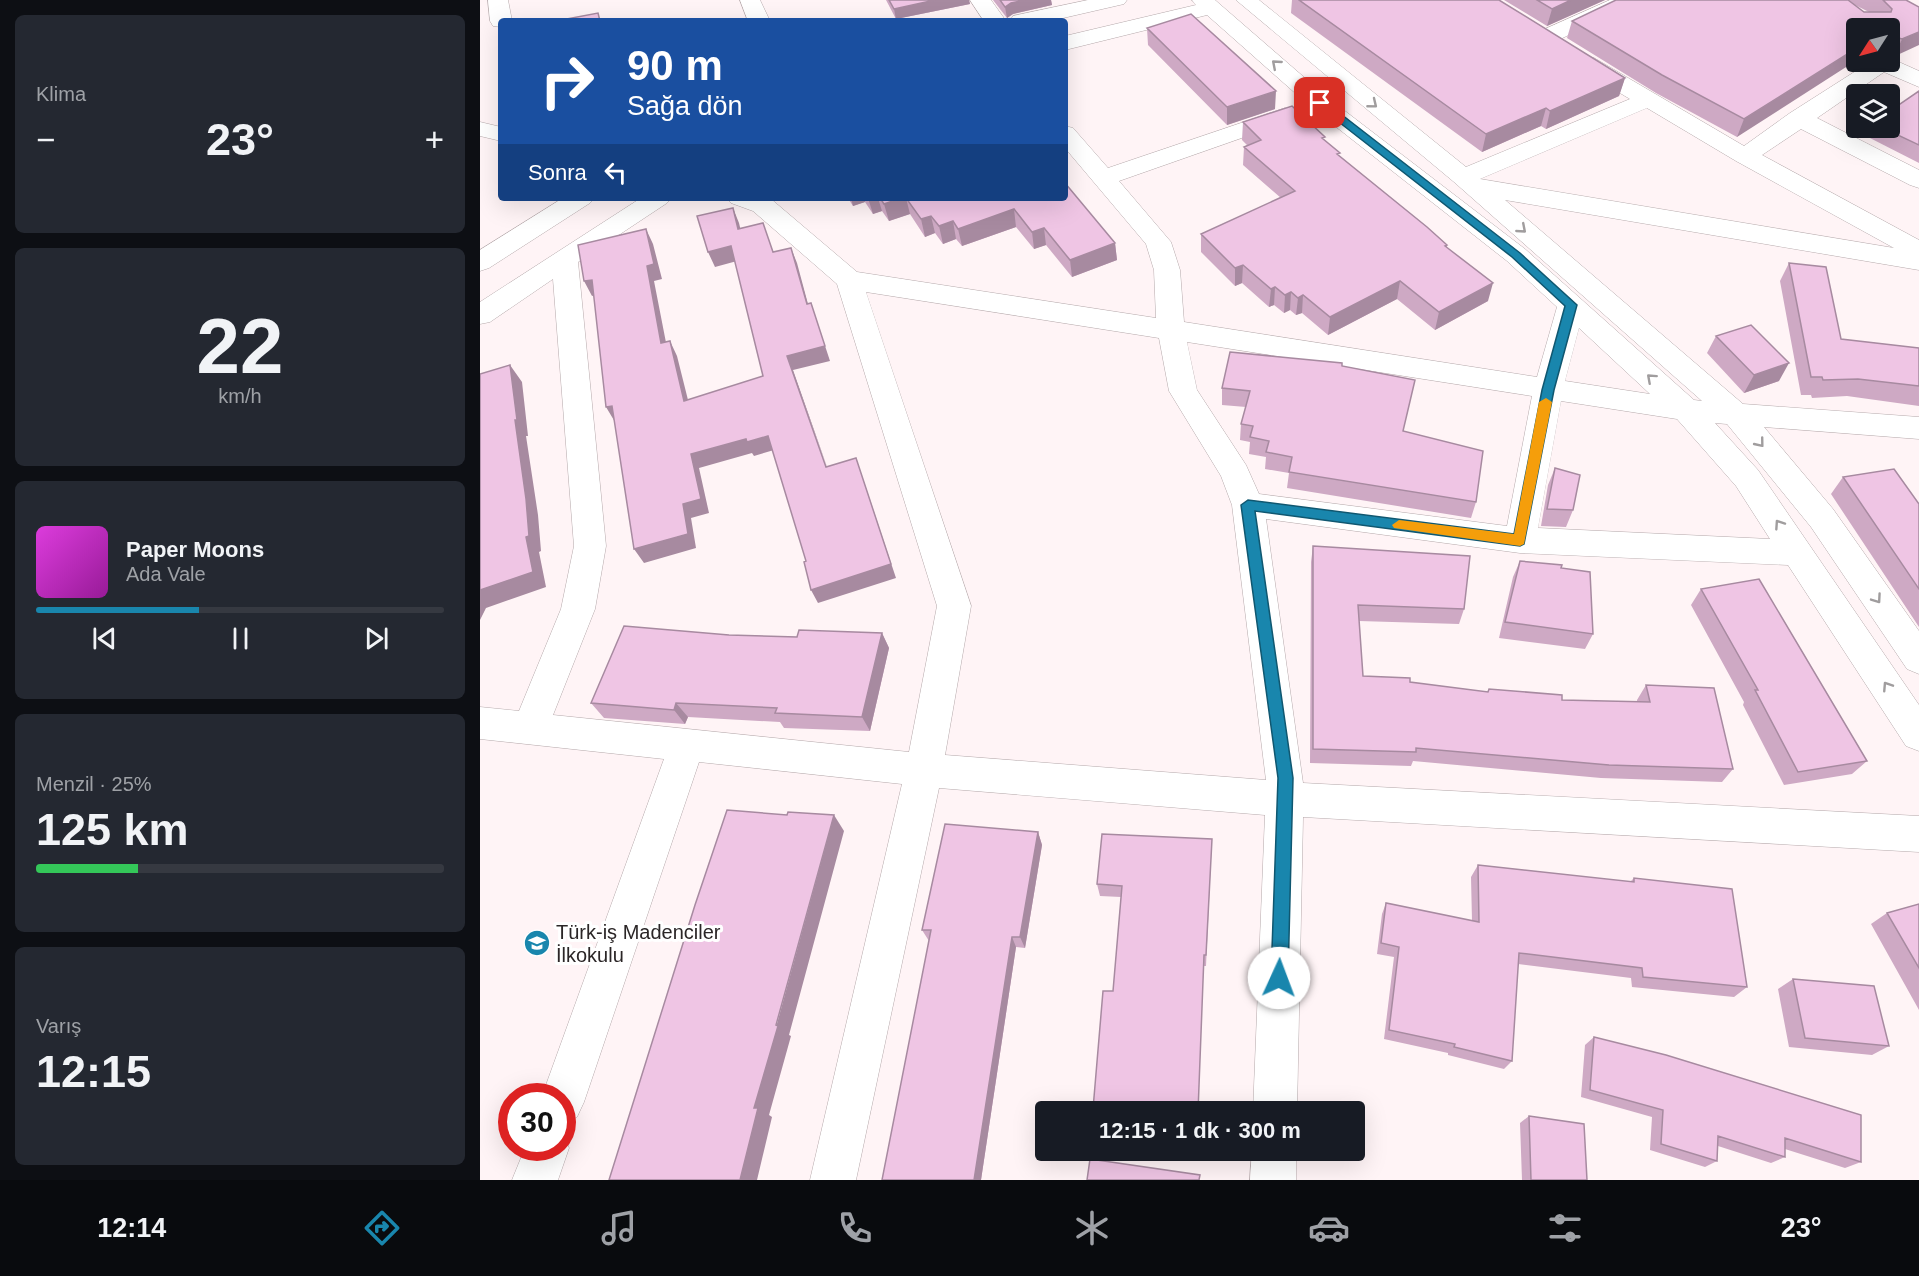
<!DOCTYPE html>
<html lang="tr">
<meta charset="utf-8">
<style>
body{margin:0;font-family:Arial,sans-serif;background:#242831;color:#f1f3f6;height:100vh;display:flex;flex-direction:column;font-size:22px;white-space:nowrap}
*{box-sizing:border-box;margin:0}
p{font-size:20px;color:#9ea1a6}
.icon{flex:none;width:33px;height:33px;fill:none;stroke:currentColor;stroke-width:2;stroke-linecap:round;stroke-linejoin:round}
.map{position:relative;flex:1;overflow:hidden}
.panel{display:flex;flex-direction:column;gap:15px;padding:15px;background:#0d0f14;width:480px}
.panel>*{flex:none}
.guide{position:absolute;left:18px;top:18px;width:570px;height:183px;border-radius:6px;box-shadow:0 6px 24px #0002;background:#1a4fa0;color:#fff;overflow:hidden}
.needle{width:39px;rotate:234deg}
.controls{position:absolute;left:1366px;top:18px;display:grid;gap:12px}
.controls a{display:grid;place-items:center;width:54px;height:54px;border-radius:6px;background:#171b24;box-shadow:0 6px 24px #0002;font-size:30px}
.speed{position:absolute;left:18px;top:1083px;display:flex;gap:12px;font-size:30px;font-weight:700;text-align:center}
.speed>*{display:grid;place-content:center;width:78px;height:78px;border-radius:50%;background:#171b24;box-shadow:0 6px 24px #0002;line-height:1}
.speed .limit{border:9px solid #d22;background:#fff;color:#111}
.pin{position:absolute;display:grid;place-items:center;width:51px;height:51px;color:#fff;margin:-26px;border-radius:12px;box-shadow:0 3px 9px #0006}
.me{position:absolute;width:66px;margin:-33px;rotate:2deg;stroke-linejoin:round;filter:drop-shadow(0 0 4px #0008)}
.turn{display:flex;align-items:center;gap:21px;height:126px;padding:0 30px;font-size:27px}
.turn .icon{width:78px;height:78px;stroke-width:2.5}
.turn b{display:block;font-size:42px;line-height:51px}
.then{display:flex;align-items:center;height:57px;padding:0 30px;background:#0003;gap:12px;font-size:22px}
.big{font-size:45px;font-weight:600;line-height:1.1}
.panel .widget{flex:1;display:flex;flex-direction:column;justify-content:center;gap:9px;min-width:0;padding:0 21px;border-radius:9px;background:#242831}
.panel .dial{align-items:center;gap:0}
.dial b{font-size:78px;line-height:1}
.song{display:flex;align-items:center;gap:18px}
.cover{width:72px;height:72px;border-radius:9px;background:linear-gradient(135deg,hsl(300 70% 55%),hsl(300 70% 35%))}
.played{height:6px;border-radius:3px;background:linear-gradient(90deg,#1986ad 40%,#363941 40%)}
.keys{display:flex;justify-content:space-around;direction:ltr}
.heat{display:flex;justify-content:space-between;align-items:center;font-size:33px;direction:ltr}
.charge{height:9px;border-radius:4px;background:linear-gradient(90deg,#34c759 25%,#363941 0)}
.trip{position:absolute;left:555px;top:1101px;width:330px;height:60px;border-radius:6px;background:#171b24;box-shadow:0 6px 24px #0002;font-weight:600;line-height:60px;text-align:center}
.menu{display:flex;height:96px;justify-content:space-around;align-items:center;background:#090b0e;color:#9ea1a6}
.menu .icon{width:42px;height:42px}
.menu .on{color:#1986ad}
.menu b{font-size:27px;color:#f1f3f6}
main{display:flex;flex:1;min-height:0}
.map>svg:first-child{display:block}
</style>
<main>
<section class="panel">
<div class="widget"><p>Klima</p>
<div class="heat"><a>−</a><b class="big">23°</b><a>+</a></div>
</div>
<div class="widget dial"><b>22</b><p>km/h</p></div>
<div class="widget">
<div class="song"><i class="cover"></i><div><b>Paper Moons</b><p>Ada Vale</p></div></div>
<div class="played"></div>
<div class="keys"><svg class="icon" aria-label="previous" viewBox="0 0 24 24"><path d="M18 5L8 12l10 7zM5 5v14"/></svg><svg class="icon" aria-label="pause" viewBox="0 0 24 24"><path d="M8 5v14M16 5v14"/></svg><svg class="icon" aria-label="next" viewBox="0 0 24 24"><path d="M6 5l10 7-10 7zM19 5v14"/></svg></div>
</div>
<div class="widget"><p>Menzil · 25%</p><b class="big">125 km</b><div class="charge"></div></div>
<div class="widget"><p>Varış</p><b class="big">12:15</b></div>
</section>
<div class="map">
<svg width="1439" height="1180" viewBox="0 0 1439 1180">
<rect width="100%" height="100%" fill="#fff4f6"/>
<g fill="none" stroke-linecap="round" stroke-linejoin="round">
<g stroke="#b5a9ab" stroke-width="1">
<path id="minor" d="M 8,0 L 28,0 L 32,21 L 21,21 L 21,27 L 13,26 L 10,21 Z
M 260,0 L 280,0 L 290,21 L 268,21 Z
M 490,0 L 511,0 L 526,21 L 504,21 Z
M 608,0 L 647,0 L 644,4 L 570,21 L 530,21 L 533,16 Z
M 712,0 L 735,0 L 848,98 L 1045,249 L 1214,400 L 1222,401 L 974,182 L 756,0 L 779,0 L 986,167 L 1150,99 L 1098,68 L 1095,63 L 1098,58 L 1106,56 L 1114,58 L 1264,146 L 1310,113 L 1390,62 L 1410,62 L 1410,58 L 1439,71 L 1439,87 L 1404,72 L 1337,118 L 1439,170 L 1439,188 L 1430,185 L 1321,129 L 1282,155 L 1439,240 L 1439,270 L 1025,200 L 1263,404 L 1439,417 L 1439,439 L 1284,427 L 1353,509 L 1439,631 L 1439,674 L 1427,669 L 1331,527 L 1247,424 L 1235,423 L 1278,470 L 1439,705 L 1439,751 L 1426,746 L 1308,565 L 1040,553 L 786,519 L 823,783 L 1439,816 L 1439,852 L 823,817 L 817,1112 L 773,1112 L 785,815 L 459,788 L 376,1180 L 330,1180 L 422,784 L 219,762 L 104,1102 L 97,1117 L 82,1124 L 82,1096 L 62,1096 L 184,759 L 0,739 L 0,707 L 39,711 L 81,609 L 94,546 L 73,279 L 10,322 L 0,324 L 0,302 L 161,198 L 191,198 L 187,203 L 98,262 L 126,546 L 115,609 L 73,715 L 429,752 L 457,606 L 357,284 L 273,211 L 251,203 L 247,198 L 291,199 L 377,272 L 676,318 L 674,270 L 666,244 L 585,148 L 585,126 L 593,128 L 628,168 L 805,108 L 813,110 L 817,115 L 813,120 L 639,181 L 691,242 L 700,270 L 704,322 L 1057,377 L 1077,307 L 1027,261 L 832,108 L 727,15 L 585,50 L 585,36 L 716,5 ZM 1167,108 L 1256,161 L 1414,248 L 1000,179 ZM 386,292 L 679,338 L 689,391 L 741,476 L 752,505 L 786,780 L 465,755 L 491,606 ZM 1099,328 L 1170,394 L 1085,381 ZM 707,342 L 1052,396 L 1027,526 L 779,494 L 766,465 L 717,390 ZM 1081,401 L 1197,419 L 1256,486 L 1290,539 L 1058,528 Z
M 1130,0 L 1157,0 L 1154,4 L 1072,43 L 1064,45 L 1056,43 L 1053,38 L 1056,33 Z
M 0,122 L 21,127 L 21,141 L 0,136 Z
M 83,198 L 114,198 L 110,203 L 9,268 L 0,271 L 0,250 Z
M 82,1132 L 89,1148 L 78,1180 L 32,1180 L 45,1148 L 82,1148 Z
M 772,1150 L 816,1150 L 816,1180 L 770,1180 Z"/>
</g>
<use href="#minor" fill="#fff" fill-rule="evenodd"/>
</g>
<path fill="#cea9c4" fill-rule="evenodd" d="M 406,0 L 489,0 L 490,4 L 416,19 Z
M 513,0 L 571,0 L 572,5 L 533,14 L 527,18 Z
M 812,0 L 1019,0 L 1145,78 L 1139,96 L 1066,129 L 1061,126 L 1002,152 L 811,13 Z
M 1024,0 L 1125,0 L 1067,26 Z
M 1136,0 L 1426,0 L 1439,7 L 1413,57 L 1410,56 L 1410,28 L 1377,28 L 1257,137 L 1176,93 L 1087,38 L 1092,21 ZM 1373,4 L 1389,12 L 1384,12 Z
M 667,28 L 795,109 L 747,125 L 668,45 Z
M 1439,91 L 1439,163 L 1386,136 L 1390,128 L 1410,128 Z
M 763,122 L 845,141 L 860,157 L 967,245 L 967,248 L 1008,301 L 955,330 L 917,299 L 848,335 L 822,313 L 816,315 L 810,310 L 804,313 L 794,305 L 789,307 L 762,283 L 755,286 L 721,252 L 721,234 L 801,198 L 763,165 L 764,147 L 767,145 L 762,140 Z
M 368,198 L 585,198 L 635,243 L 637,260 L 592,277 L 566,245 L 554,249 L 536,227 L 482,246 L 476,239 L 463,244 L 455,233 L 445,237 L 430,214 L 409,221 L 402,211 L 393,214 L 385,202 L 373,206 Z
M 1309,263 L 1361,339 L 1439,348 L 1439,406 L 1367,396 L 1332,398 L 1331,395 L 1321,395 L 1300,281 Z
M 1236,336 L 1299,381 L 1264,393 L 1227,353 Z
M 862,366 L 923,431 L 996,502 L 991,518 L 807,488 L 809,473 L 785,469 L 786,457 L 769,454 L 770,442 L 760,440 L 761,424 L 766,407 L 742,405 L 742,388 Z
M 1075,468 L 1093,510 L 1086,527 L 1061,526 L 1068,485 Z
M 1363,477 L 1439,504 L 1439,627 L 1351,494 Z
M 833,546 L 984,609 L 979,624 L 879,621 L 883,676 L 1008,692 L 1009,689 L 1082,700 L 1157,702 L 1157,700 L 1166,685 L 1253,769 L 1242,782 L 1121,778 L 933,761 L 931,766 L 830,763 L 831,562 Z
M 1040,561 L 1081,568 L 1113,634 L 1105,649 L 1019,638 L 1033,577 Z
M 1221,589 L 1387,761 L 1372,774 L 1304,785 L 1263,705 L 1264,702 L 1211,605 Z
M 402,633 L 409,648 L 390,731 L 304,728 L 300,722 L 208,717 L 205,724 L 124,718 L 111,703 L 249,635 L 317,637 Z
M 558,832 L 562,845 L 545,948 L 536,947 L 501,1180 L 402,1180 L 449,941 L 442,930 Z
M 732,839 L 726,966 L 723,966 L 718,1112 L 614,1112 L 613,1109 L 633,991 L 641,897 L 620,896 L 617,884 Z
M 998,865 L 1150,882 L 1154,878 L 1267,987 L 1254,997 L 1152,987 L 1151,978 L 1038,964 L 1032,1061 L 1024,1069 L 968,1055 L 968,1053 L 904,1039 L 914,957 L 897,954 L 902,914 L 906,903 L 992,921 L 991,877 Z
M 1439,904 L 1439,1010 L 1391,924 L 1407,913 Z
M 1313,979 L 1409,1046 L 1392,1055 L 1309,1047 L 1298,989 Z
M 1114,1037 L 1381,1162 L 1365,1168 L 1305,1149 L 1305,1157 L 1291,1163 L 1238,1146 L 1237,1161 L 1225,1167 L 1170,1150 L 1172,1117 L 1101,1097 L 1105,1045 Z
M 1049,1116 L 1107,1180 L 1042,1180 L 1040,1123 Z"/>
<path fill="#a78aa0" d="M 455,0 L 489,0 L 490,4 L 416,19 L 414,9 Z
M 545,0 L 571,0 L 572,5 L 533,14 L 527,18 L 525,7 L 531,3 Z
M 1091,0 L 1125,0 L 1067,26 L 1072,9 Z
M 1439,32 L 1439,45 L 1413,57 L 1422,39 Z
M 1419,38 L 1410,55 L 1410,51 L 1415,42 Z
M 1377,48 L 1377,60 L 1257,137 L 1264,119 Z
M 1145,78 L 1139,96 L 1066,129 L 1070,111 Z
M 796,91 L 795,109 L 747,125 L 747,107 Z
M 1066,108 L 1061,126 L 1002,152 L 1006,134 Z
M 371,198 L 384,198 L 385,202 L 373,206 Z
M 388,198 L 398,198 L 402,211 L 393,214 Z
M 421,198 L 426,198 L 430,214 L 409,221 L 404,204 Z
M 253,208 L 259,223 L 264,244 L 258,229 Z
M 534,209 L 536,227 L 482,246 L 478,229 Z
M 451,216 L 455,233 L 445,237 L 441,219 Z
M 473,221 L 476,239 L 463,244 L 459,226 Z
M 564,228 L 566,245 L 554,249 L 552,232 Z
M 166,229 L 173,244 L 182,279 L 174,281 L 189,358 L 181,343 L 167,266 Z
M 635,243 L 637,260 L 592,277 L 590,260 Z
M 251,246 L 257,261 L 235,267 L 228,252 Z
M 311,248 L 317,263 L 332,319 L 327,304 Z
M 763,265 L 762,283 L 755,286 L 755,268 Z
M 112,280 L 120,294 L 112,296 L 104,281 Z
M 920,281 L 917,299 L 848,335 L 850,317 Z
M 1013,283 L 1008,301 L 955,330 L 959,312 Z
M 795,287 L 794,305 L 789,307 L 791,289 Z
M 811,292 L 810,310 L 804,313 L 805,295 Z
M 823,295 L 822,313 L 816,315 L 818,298 Z
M 331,303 L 350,361 L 313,370 L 352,481 L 307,356 Z
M 190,341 L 197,356 L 212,416 L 204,401 Z
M 1309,363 L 1299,381 L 1264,393 L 1274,375 Z
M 30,365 L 42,382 L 48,436 L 46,436 L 58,515 L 61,551 L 59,552 L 66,587 L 6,608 L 0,620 L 0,590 L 46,537 L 35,420 Z
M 132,406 L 135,422 L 126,407 Z
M 288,436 L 294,450 L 274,456 L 272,453 L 219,468 L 229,513 L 211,518 L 216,548 L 164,563 L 154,549 L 203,504 L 211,454 L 266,439 Z
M 376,458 L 416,578 L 338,603 L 331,590 Z
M 402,633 L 409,648 L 390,731 L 382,717 Z
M 196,703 L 208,717 L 205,724 L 194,710 Z
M 354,815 L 364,831 L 309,1035 L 311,1036 L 289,1115 L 292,1117 L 277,1180 L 260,1180 L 274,1108 Z
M 558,832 L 562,845 L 545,948 L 540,937 Z
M 532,937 L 536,947 L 501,1180 L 494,1180 Z"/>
<path fill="#efc5e4" stroke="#a78aa0" stroke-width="1.5" d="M 409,0 L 455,0 L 414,9 Z
M 520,0 L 545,0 L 531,3 L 525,7 Z
M 819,0 L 1019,0 L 1145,78 L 1070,111 L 1066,108 L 1006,134 Z
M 1057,0 L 1091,0 L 1072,9 Z
M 1136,0 L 1368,0 L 1384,12 L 1411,12 L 1412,9 L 1403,0 L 1426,0 L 1439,7 L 1439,32 L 1422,39 L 1419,38 L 1415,42 L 1410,40 L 1410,28 L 1377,28 L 1377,48 L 1264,119 L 1182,75 L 1092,21 Z
M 118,13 L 120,21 L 76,21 Z
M 711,14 L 796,91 L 747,107 L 667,28 Z
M 1439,91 L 1439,145 L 1403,128 L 1410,128 L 1410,111 Z
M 812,106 L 845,137 L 842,138 L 860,153 L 857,154 L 947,227 L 967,245 L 965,246 L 1013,283 L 959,312 L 920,281 L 850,317 L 823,295 L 818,298 L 811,292 L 805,295 L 795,287 L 791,289 L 763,265 L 755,268 L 721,234 L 815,191 L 764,147 L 781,140 L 763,122 Z
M 585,183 L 635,243 L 590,260 L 564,228 L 552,232 L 534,209 L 478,229 L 473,221 L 459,226 L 451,216 L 441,219 L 426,198 L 585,198 Z
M 400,198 L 421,198 L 404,204 Z
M 253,208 L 258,229 L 283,223 L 293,252 L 311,248 L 327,304 L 331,303 L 345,346 L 307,356 L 346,467 L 376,458 L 411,564 L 331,590 L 324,562 L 326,561 L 288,436 L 267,442 L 266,439 L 211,454 L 221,499 L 203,504 L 208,534 L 154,549 L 132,406 L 126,407 L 112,280 L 104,281 L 98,245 L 166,229 L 174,264 L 167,266 L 181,343 L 190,341 L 204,401 L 283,376 L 251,246 L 228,252 L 217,216 Z
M 1309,263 L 1346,267 L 1361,339 L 1439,348 L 1439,386 L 1378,379 L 1343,380 L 1342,377 L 1331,377 Z
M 1271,325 L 1309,363 L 1274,375 L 1236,336 Z
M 750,352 L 862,363 L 862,366 L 935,380 L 923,431 L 1003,451 L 996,502 L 809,472 L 812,457 L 786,452 L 789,441 L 770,437 L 773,426 L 761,424 L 770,391 L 742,388 Z
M 30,365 L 37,420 L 35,420 L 46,499 L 49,536 L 46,537 L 53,572 L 0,590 L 0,374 Z
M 1075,468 L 1100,475 L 1093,510 L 1067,509 Z
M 1414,469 L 1439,504 L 1439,589 L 1363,477 Z
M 833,546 L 990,556 L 984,609 L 878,605 L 883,676 L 930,678 L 930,682 L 1008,692 L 1009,689 L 1082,695 L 1082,700 L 1170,702 L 1166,685 L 1234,688 L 1253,769 L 1129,765 L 936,748 L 936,752 L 833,749 Z
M 1040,561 L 1082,565 L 1081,568 L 1110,572 L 1113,634 L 1025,622 Z
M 1279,579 L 1387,761 L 1318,772 L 1275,690 L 1278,690 L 1221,589 Z
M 144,626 L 249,635 L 317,637 L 319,630 L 402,633 L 382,717 L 295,713 L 297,708 L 196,703 L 194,710 L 111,703 Z
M 247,810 L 307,815 L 308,812 L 354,815 L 296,1025 L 298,1026 L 274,1108 L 278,1108 L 260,1180 L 129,1180 L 215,905 Z
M 465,824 L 558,832 L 540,937 L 532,937 L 494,1180 L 402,1180 L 451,930 L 442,930 Z
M 622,834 L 732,839 L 726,955 L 724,955 L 718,1112 L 651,1112 L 613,1109 L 623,991 L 633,991 L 642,886 L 617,884 Z
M 998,865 L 1154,882 L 1154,878 L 1252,889 L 1267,987 L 1163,977 L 1162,968 L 1039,953 L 1032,1061 L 974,1047 L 975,1044 L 909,1030 L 919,947 L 901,943 L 906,903 L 999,922 Z
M 1439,904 L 1439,968 L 1407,913 Z
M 1313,979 L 1394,986 L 1409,1046 L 1325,1038 Z
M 1114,1037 L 1186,1055 L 1381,1115 L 1381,1162 L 1305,1138 L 1305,1157 L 1238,1136 L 1237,1161 L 1181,1144 L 1183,1110 L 1110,1090 Z
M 1049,1116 L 1104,1124 L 1107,1180 L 1051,1180 Z
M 610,1159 L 720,1175 L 719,1180 L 607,1180 Z"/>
<defs><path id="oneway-chevron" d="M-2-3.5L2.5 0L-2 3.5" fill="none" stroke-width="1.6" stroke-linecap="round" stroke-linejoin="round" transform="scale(1.5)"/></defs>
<g stroke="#a09d9e">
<use href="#oneway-chevron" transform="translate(796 64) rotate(-139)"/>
<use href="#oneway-chevron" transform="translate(893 104) rotate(39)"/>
<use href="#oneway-chevron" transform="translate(1042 229) rotate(41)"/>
<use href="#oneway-chevron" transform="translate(1171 378) rotate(-138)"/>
<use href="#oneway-chevron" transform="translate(1280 443) rotate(51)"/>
<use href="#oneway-chevron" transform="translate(1299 524) rotate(-124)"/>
<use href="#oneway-chevron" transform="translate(1397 599) rotate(55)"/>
<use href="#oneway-chevron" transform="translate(1407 686) rotate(-123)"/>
</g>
<path fill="#1986ad" stroke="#105770" stroke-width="1.5" d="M 837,101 L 844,101 L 1040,253 L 1097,305 L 1074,390 L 1044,544 L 1040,546 L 775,511 L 813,778 L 808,978 L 805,984 L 799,986 L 793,984 L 791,978 L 798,778 L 761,505 L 768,500 L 1034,534 L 1062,390 L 1085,306 L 1032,257 L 837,105 Z"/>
<path fill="#f59e0b" d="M 1066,398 L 1072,402 L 1044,544 L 1040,546 L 914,528 L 912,525 L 919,520 L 1034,534 L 1059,402 Z"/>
<defs>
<g id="school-disc" transform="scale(1.35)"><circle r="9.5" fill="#1986ad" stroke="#fff"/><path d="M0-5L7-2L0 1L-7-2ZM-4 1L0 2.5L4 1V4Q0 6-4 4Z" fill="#fff"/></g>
</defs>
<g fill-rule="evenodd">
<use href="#school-disc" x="57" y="943"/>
</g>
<g text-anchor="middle" stroke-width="6" stroke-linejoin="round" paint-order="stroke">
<g font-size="20" fill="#2b2627" stroke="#fff" text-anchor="start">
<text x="76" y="939">Türk-iş Madenciler<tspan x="76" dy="23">İlkokulu</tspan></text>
</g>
</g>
</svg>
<div class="controls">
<a><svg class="needle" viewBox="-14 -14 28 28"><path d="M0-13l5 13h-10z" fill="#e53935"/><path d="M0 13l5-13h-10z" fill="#9ea1a6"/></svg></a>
<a><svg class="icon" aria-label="layers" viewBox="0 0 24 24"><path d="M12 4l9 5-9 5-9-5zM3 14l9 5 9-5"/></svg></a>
</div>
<div class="speed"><div class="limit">30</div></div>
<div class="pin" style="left:840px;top:103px;background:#d93025"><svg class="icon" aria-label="arrive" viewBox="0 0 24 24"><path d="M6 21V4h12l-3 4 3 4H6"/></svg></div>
<svg class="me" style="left:799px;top:978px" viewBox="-20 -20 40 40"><circle r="19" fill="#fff"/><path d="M0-13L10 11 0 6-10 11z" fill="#1986ad"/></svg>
<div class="trip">12:15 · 1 dk · 300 m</div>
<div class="guide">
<div class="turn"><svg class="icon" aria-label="right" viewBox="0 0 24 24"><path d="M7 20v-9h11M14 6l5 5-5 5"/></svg><div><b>90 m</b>Sağa dön</div></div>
<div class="then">Sonra<svg class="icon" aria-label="left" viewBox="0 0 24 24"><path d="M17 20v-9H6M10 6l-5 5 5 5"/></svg></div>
</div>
</div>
</main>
<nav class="menu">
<b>12:14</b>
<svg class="icon on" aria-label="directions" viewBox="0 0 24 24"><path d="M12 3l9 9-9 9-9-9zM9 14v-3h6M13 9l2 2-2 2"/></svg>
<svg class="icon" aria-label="music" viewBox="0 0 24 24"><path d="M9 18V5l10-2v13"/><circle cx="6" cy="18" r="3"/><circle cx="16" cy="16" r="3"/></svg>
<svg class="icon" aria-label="phone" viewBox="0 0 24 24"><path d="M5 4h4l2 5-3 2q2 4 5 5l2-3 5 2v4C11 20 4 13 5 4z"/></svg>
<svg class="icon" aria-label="climate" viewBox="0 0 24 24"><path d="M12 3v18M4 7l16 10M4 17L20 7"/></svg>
<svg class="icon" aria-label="car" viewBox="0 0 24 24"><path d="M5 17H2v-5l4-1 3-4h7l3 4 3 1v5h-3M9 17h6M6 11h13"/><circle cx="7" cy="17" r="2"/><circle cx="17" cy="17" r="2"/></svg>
<svg class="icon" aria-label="filters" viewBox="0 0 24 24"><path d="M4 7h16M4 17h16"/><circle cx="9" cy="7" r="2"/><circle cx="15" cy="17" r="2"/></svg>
<b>23°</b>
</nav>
